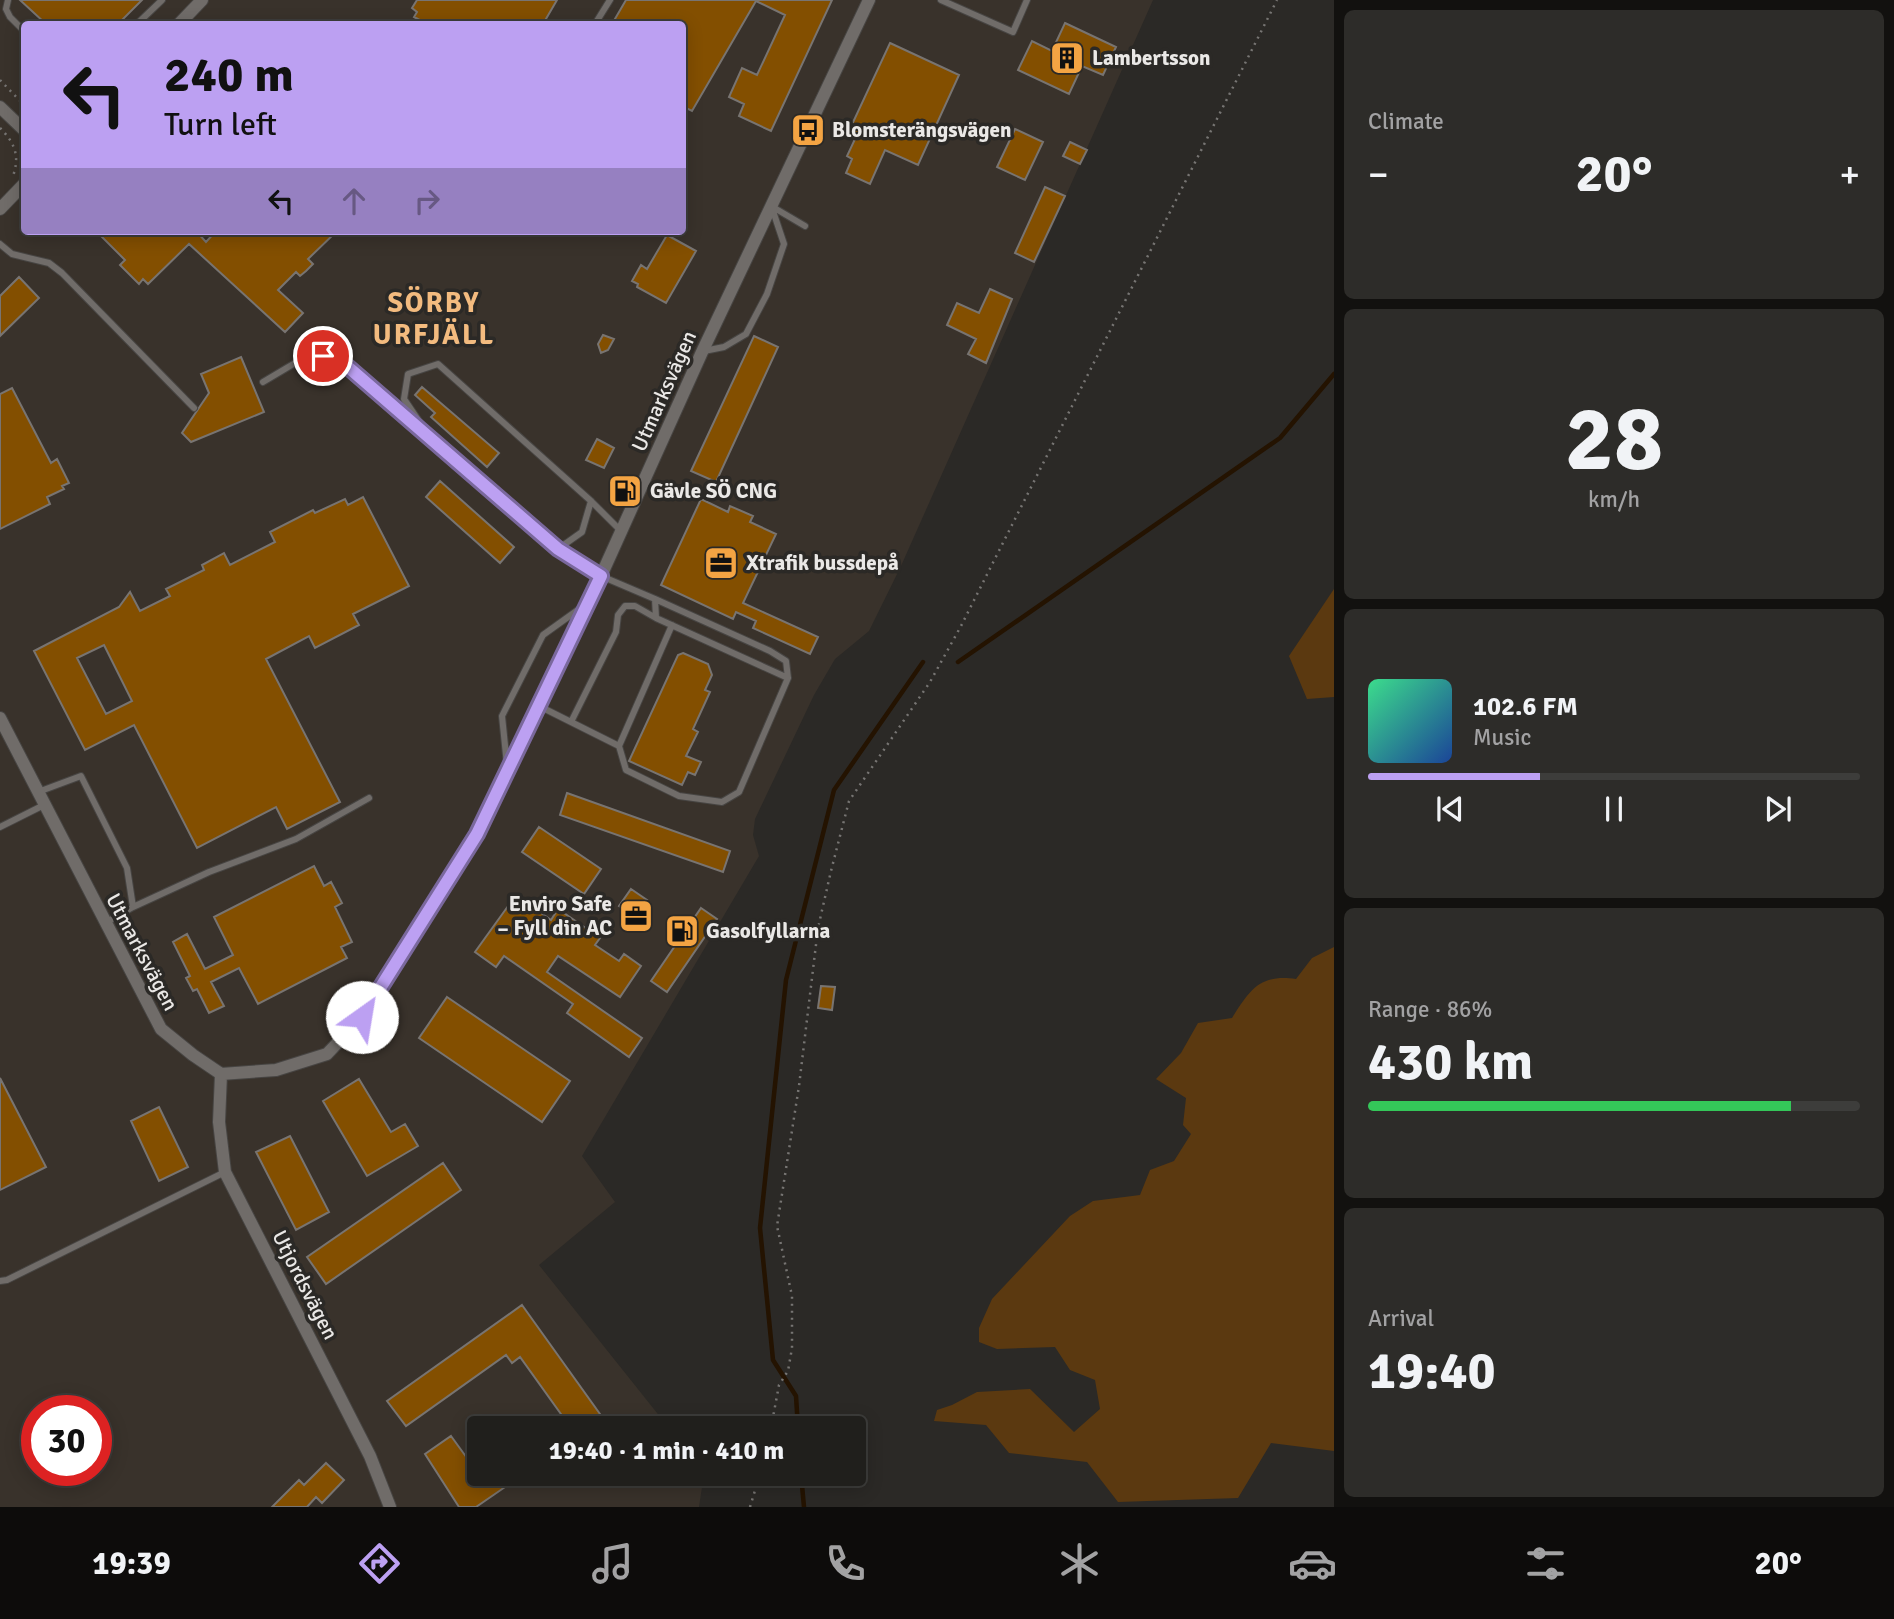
<!DOCTYPE html>
<meta charset="utf-8">
<style>
body{margin:0;font-family:Signika,sans-serif;background:#2d2c29;color:#f1f3f6;height:100vh;display:flex;flex-direction:column;font-size:26px;white-space:nowrap}
*{box-sizing:border-box;margin:0}
p{font-size:23px;color:#a2a2a3}
.icon{flex:none;width:38px;height:38px;fill:none;stroke:currentColor;stroke-width:2;stroke-linecap:round;stroke-linejoin:round}
.map{position:relative;flex:1;overflow:hidden}
.side{display:flex;flex-direction:column;gap:10px;padding:10px;background:#12110f;width:560px}
.side>*{flex:none}
.top-card{position:absolute;left:21px;top:21px;width:665px;height:214px;border-radius:7px;box-shadow:0 4px 18px #0003,0 0 0 2px #3d3d3b;background:#bca0f2;color:#111;overflow:hidden}
.speed{position:absolute;left:21px;top:1395px;display:flex;gap:14px;font-size:35px;font-weight:700;text-align:center}
.speed>*{display:grid;place-content:center;width:91px;height:91px;border-radius:50%;background:#201f1c;box-shadow:0 4px 18px #0003,0 0 0 2px #3d3d3b;line-height:1}
.speed .limit{border:10px solid #d22;background:#fff;color:#111}
.pin{position:absolute;display:grid;place-items:center;width:60px;height:60px;color:#fff;margin:-30px;border:4px solid #fff;border-radius:50%;box-shadow:0 2px 7px #0007}
.me{position:absolute;width:77px;margin:-38px;rotate:32deg;stroke-linejoin:round;filter:drop-shadow(0 0 5px #0008)}
.turn{display:flex;align-items:center;gap:24px;height:147px;padding:0 28px;font-size:32px}
.turn .icon{width:91px;height:91px;stroke-width:2.5}
.turn b{display:block;font-size:49px;line-height:60px}
.lanes{display:flex;align-items:center;height:66px;padding:0 28px;background:#0003;justify-content:center;gap:35px;direction:ltr}
.lanes .off{opacity:.35}
.big{font-size:52px;font-weight:700;line-height:1.1}
.side .tile{flex:1;display:flex;flex-direction:column;justify-content:center;gap:10px;min-width:0;padding:0 24px;border-radius:10px;background:#2d2c29}
.side .dial{align-items:center;gap:0}
.dial b{font-size:91px;line-height:1}
.song{display:flex;align-items:center;gap:21px}
.cover{width:84px;height:84px;border-radius:10px;background:linear-gradient(135deg,hsl(150 70% 55%),hsl(220 70% 35%))}
.played{height:7px;border-radius:4px;background:linear-gradient(90deg,#bca0f2 35%,#3d3d3b 35%)}
.keys{display:flex;justify-content:space-around;direction:ltr}
.heat{display:flex;justify-content:space-between;align-items:center;font-size:38px;direction:ltr}
.charge{height:10px;border-radius:5px;background:linear-gradient(90deg,#34c759 86%,#3d3d3b 0)}
.trip{position:absolute;left:467px;top:1416px;width:399px;height:70px;border-radius:7px;background:#201f1c;box-shadow:0 4px 18px #0003,0 0 0 2px #3d3d3b;font-weight:700;line-height:70px;text-align:center}
.menu{display:flex;height:112px;justify-content:space-around;align-items:center;background:#0d0c0b;color:#a2a2a3}
.menu .icon{width:49px;height:49px}
.menu .active{color:#bca0f2}
.menu b{font-size:32px;color:#f1f3f6}
main{display:flex;flex:1;min-height:0}
.map>svg:first-child{display:block}
</style>
<main>
<div class="map">
<svg width="1334" height="1507" viewBox="0 0 1334 1507">
<rect width="100%" height="100%" fill="#2b2926"/>
<path fill="#39322b" fill-rule="evenodd" d="M 0,0 L 1153,0 L 901,566 L 869,631 L 835,659 L 814,695 L 755,819 L 753,835 L 759,856 L 582,1156 L 615,1202 L 539,1265 L 669,1428 L 480,1428 L 480,1474 L 704,1474 L 699,1507 L 0,1507 ZM 24,24 L 682,24 L 682,231 L 24,231 ZM 37,1410 L 96,1410 L 96,1470 L 37,1470 Z"/>
<path fill="#5b3910" d="M 1334,589 L 1334,697 L 1307,699 L 1289,656 Z
M 1334,947 L 1334,1451 L 1271,1443 L 1238,1498 L 1118,1502 L 1087,1462 L 1009,1453 L 986,1425 L 934,1421 L 937,1410 L 952,1405 L 977,1392 L 1030,1389 L 1074,1432 L 1100,1409 L 1095,1380 L 1070,1370 L 1055,1347 L 997,1349 L 979,1342 L 979,1328 L 992,1299 L 1070,1216 L 1093,1201 L 1140,1195 L 1150,1170 L 1174,1161 L 1191,1134 L 1183,1125 L 1186,1098 L 1156,1079 L 1181,1053 L 1198,1023 L 1232,1018 C 1250,990 1259,974 1296,979 L 1312,958 Z"/>
<g fill="none" stroke-linecap="round" stroke-linejoin="round">
<path stroke="#241301" stroke-width="4.5" d="M 958,662 L 1280,438 L 1334,374
M 798,1428 L 796,1396 L 773,1360 L 760,1228 L 786,980 L 834,790 L 923,662
M 801,1474 L 804,1507"/>
</g>
<path fill="#834f00" stroke="#787471" stroke-width="2" fill-rule="evenodd" d="M 20,0 L 142,0 L 118,24 L 46,24 Z
M 417,0 L 557,0 L 543,24 L 427,24 L 414,17 L 417,12 L 412,8 Z
M 626,0 L 832,0 L 771,131 L 739,116 L 744,104 L 729,97 L 742,68 L 757,75 L 785,15 L 756,1 L 692,111 L 682,106 L 682,24 L 612,24 Z
M 1065,23 L 1116,47 L 1103,75 L 1082,66 L 1069,94 L 1018,70 L 1032,41 L 1052,51 Z
M 890,43 L 959,75 L 918,165 L 885,150 L 870,184 L 846,173 L 852,159 L 847,156 L 856,137 L 848,133 Z
M 1015,129 L 1043,142 L 1025,180 L 997,167 Z
M 1070,142 L 1087,150 L 1080,164 L 1063,156 Z
M 1045,187 L 1065,196 L 1034,262 L 1015,253 Z
M 96,231 L 196,231 L 206,242 L 216,231 L 337,231 L 308,259 L 313,264 L 306,271 L 300,276 L 296,272 L 278,290 L 303,313 L 285,332 L 189,244 L 148,284 L 143,279 L 139,284 L 120,265 L 125,260 Z
M 667,235 L 696,251 L 666,303 L 637,287 L 638,284 L 632,281 L 641,265 L 647,269 Z
M 19,277 L 39,298 L 0,336 L 0,296 Z
M 990,289 L 1012,299 L 986,363 L 968,354 L 976,339 L 947,325 L 957,303 L 979,313 Z
M 603,335 L 614,339 L 608,350 L 601,353 L 598,344 Z
M 754,336 L 778,347 L 716,482 L 691,471 Z
M 241,357 L 264,412 L 191,442 L 182,433 L 209,393 L 201,374 Z
M 422,387 L 499,453 L 487,467 L 431,417 L 435,413 L 415,395 Z
M 12,388 L 51,463 L 57,459 L 69,483 L 62,486 L 64,489 L 47,497 L 50,504 L 0,529 L 0,394 Z
M 597,439 L 614,448 L 604,468 L 586,460 Z
M 440,481 L 514,547 L 500,563 L 426,497 Z
M 363,497 L 409,586 L 353,614 L 359,625 L 315,648 L 309,636 L 266,659 L 340,802 L 287,829 L 276,807 L 197,848 L 134,725 L 85,750 L 34,651 L 119,607 L 130,592 L 140,611 L 170,596 L 166,589 L 204,570 L 202,565 L 224,553 L 230,565 L 275,542 L 270,532 L 313,510 L 315,513 L 345,499 L 348,505 ZM 104,645 L 132,701 L 106,714 L 77,658 Z
M 701,499 L 728,512 L 730,506 L 753,516 L 750,522 L 776,534 L 743,603 L 818,637 L 810,654 L 753,628 L 756,621 L 736,612 L 733,619 L 661,585 Z
M 683,653 L 708,664 L 712,675 L 705,690 L 710,692 L 693,729 L 698,732 L 686,756 L 701,762 L 695,775 L 688,772 L 682,785 L 629,761 L 678,655 Z
M 567,793 L 730,851 L 723,872 L 560,815 Z
M 539,827 L 601,869 L 584,894 L 522,852 Z
M 314,866 L 324,886 L 331,882 L 342,903 L 335,907 L 352,942 L 341,947 L 347,958 L 258,1004 L 239,968 L 211,982 L 224,1006 L 209,1013 L 197,989 L 193,991 L 186,978 L 190,976 L 173,942 L 187,934 L 205,969 L 233,955 L 214,917 Z
M 631,889 L 647,900 L 635,918 L 619,906 Z
M 516,895 L 551,920 L 558,909 L 600,938 L 595,945 L 619,961 L 624,954 L 641,966 L 620,997 L 558,956 L 547,972 L 642,1038 L 629,1057 L 567,1013 L 573,1004 L 504,956 L 496,967 L 475,952 Z
M 701,908 L 717,919 L 667,992 L 651,981 Z
M 821,986 L 835,987 L 832,1010 L 818,1008 Z
M 447,997 L 570,1081 L 542,1122 L 419,1038 Z
M 0,1078 L 46,1167 L 0,1190 Z
M 359,1079 L 391,1132 L 405,1124 L 418,1146 L 367,1176 L 323,1101 Z
M 159,1107 L 188,1167 L 159,1181 L 131,1121 Z
M 290,1136 L 329,1212 L 296,1230 L 256,1152 Z
M 443,1163 L 461,1190 L 326,1284 L 307,1257 Z
M 522,1305 L 610,1428 L 571,1428 L 520,1357 L 512,1363 L 506,1355 L 406,1426 L 387,1401 Z
M 451,1436 L 475,1469 L 480,1466 L 480,1474 L 524,1474 L 476,1507 L 459,1507 L 425,1454 Z
M 326,1463 L 344,1480 L 322,1503 L 316,1497 L 307,1507 L 272,1507 L 299,1480 L 304,1485 Z"/>
<g fill="none" stroke-linecap="round" stroke-linejoin="round">
<g stroke="#474543" stroke-width="8">
<path id="lane" d="M 8,0 L 6,9 L 10,17 L 24,31
M 941,0 L 1013,32 L 1027,0
M 137,24 L 162,0
M 595,24 L 610,0
M 771,206 L 805,226
M 0,244 L 12,254 L 49,263 L 62,273 L 194,408
M 704,351 L 724,347 L 746,334 L 767,294 L 784,244 L 772,208
M 263,382 L 295,363 L 323,356 L 348,367 L 558,549 L 601,576 L 655,599 L 656,618 L 788,678
M 423,427 L 404,399 L 408,374 L 438,364 L 591,501 L 621,531
M 558,549 L 582,532 L 591,501
M 539,706 L 619,746 L 672,625
M 571,722 L 616,632 L 618,615 L 625,606 L 635,606 L 656,618
M 619,746 L 626,770 L 679,796 L 722,802 L 739,792 L 788,678 L 786,661 L 770,651 L 655,599
M 507,765 L 502,716 L 543,635 L 582,607
M 38,792 L 81,776 L 127,868 L 133,907 L 105,923
M 0,827 L 44,805
M 133,907 L 209,872 L 296,839 L 369,798
M 0,1281 L 7,1280 L 225,1172"/>
</g>
<g stroke="#474543" stroke-width="14">
<path id="street" d="M 179,24 L 202,0
M 0,107 L 24,130
M 0,209 L 24,184
M 0,718 L 161,1029 L 193,1055 L 221,1074 L 276,1070 L 327,1054 L 362,1017 L 477,834 L 601,576 L 702,352 L 869,0
M 221,1074 L 219,1122 L 225,1172 L 370,1456 L 390,1507"/>
</g>
<path stroke="#777573" stroke-width="2.5" stroke-dasharray="2 5" stroke-linecap="butt" d="M 0,80 L 24,105
M 0,128 C 15,143 20,156 13,176
M 771,1428 L 779,1385 L 788,1371 L 792,1348 L 792,1296 L 777,1226 L 799,1086 L 818,928 L 831,871 L 849,801 L 930,682 L 961,626 L 1277,0
M 750,1507 L 760,1474"/>
<use href="#lane" stroke="#706c69" stroke-width="6"/>
<use href="#street" stroke="#706c69" stroke-width="12"/>
</g>
<g fill="none" stroke-linecap="round" stroke-linejoin="round">
<g stroke="#7a689d" stroke-width="18">
<path id="route" d="M 323,356 L 348,367 L 558,549 L 601,576 L 477,834 L 362,1017"/>
</g>
<use href="#route" stroke="#bca0f2" stroke-width="12"/>
</g>
<defs>
<g id="building-square" transform="scale(1.75)"><rect x="-9" y="-9" width="18" height="18" rx="4" fill="#f4a443" stroke="#2b2926"/><path d="M-4-6H4V6H1V3H-1V6H-4ZM-2.5-4.3h1.7v1.8h-1.7ZM.8-4.3h1.7v1.8H.8ZM-2.5-1h1.7V.8h-1.7ZM.8-1h1.7V.8H.8Z" fill="#111"/></g>
<g id="bus-square" transform="scale(1.75)"><rect x="-9" y="-9" width="18" height="18" rx="4" fill="#f4a443" stroke="#2b2926"/><path d="M-5-6H5V4H4V6H2V4H-2V6H-4V4H-5ZM-3.5-4V0h7V-4ZM-3.5 1.2v1.5H-2V1.2ZM2 1.2v1.5H3.5V1.2Z" fill="#111"/></g>
<g id="fuel-square" transform="scale(1.75)"><rect x="-9" y="-9" width="18" height="18" rx="4" fill="#f4a443" stroke="#2b2926"/><path d="M-5.5-6h7V0h2V4h1.3V-2.5L3-4.5l.8-.8L6-3V5H2.5V1h-1V6h-7ZM-4.2-4.7v3.2H.2V-4.7Z" fill="#111"/></g>
<g id="office-square" transform="scale(1.75)"><rect x="-9" y="-9" width="18" height="18" rx="4" fill="#f4a443" stroke="#2b2926"/><path d="M-6-3h4V-5.5h4V-3h4V5H-6ZM-1-4.5V-3h2v-1.5ZM-6 0V1H6V0Z" fill="#111"/></g>
</defs>
<g fill-rule="evenodd">
<use href="#building-square" x="1067" y="58"/>
<use href="#bus-square" x="808" y="130"/>
<use href="#fuel-square" x="625" y="491"/>
<use href="#office-square" x="721" y="563"/>
<use href="#office-square" x="636" y="916"/>
<use href="#fuel-square" x="682" y="931"/>
</g>
<g text-anchor="middle" stroke-width="7" stroke-linejoin="round" paint-order="stroke">
<g font-size="21" font-weight="bold" fill="#eae8e6" stroke="#2b2926" text-anchor="start">
<text x="1092" y="65">Lambertsson</text>
<text x="832" y="137">Blomsterängsvägen</text>
<text x="650" y="498">Gävle SÖ CNG</text>
<text x="746" y="570">Xtrafik bussdepå</text>
<text x="612" y="911" text-anchor="end">Enviro Safe<tspan x="612" dy="24">– Fyll din AC</tspan></text>
<text x="706" y="938">Gasolfyllarna</text>
</g>
<g font-size="21" fill="#eae8e6" stroke="#2b2926">
<text transform="translate(664 391) rotate(-66)" y="7">Utmarksvägen</text>
<text transform="translate(142 952) rotate(62)" y="7">Utmarksvägen</text>
<text transform="translate(305 1285) rotate(63)" y="7">Utjordsvägen</text>
</g>
<g font-size="28" font-weight="bold" letter-spacing="2" fill="#f3bb7f" stroke="#2b2926">
<text x="434" y="312">SÖRBY<tspan x="434" dy="32">URFJÄLL</tspan></text>
</g>
</g>
</svg>
<div class="speed"><div class="limit">30</div></div>
<div class="pin" style="left:323px;top:356px;background:#d93025"><svg class="icon" aria-label="arrive" viewBox="0 0 24 24"><path d="M6 21V4h12l-3 4 3 4H6"/></svg></div>
<svg class="me" style="left:362px;top:1017px" viewBox="-20 -20 40 40"><circle r="19" fill="#fff"/><path d="M0-13L10 11 0 6-10 11z" fill="#bca0f2"/></svg>
<div class="trip">19:40 · 1 min · 410 m</div>
<div class="top-card">
<div class="turn"><svg class="icon" aria-label="left" viewBox="0 0 24 24"><path d="M17 20v-9H6M10 6l-5 5 5 5"/></svg><div><b>240 m</b>Turn left</div></div>
<div class="lanes"><svg class="icon" aria-label="left" viewBox="0 0 24 24"><path d="M17 20v-9H6M10 6l-5 5 5 5"/></svg><svg class="icon off" aria-label="ahead" viewBox="0 0 24 24"><path d="M12 20V5M6 11l6-6 6 6"/></svg><svg class="icon off" aria-label="right" viewBox="0 0 24 24"><path d="M7 20v-9h11M14 6l5 5-5 5"/></svg></div>
</div>
</div>
<section class="side">
<div class="tile"><p>Climate</p>
<div class="heat"><a>−</a><b class="big">20°</b><a>+</a></div>
</div>
<div class="tile dial"><b>28</b><p>km/h</p></div>
<div class="tile">
<div class="song"><i class="cover"></i><div><b>102.6 FM</b><p>Music</p></div></div>
<div class="played"></div>
<div class="keys"><svg class="icon" aria-label="previous" viewBox="0 0 24 24"><path d="M18 5L8 12l10 7zM5 5v14"/></svg><svg class="icon" aria-label="pause" viewBox="0 0 24 24"><path d="M8 5v14M16 5v14"/></svg><svg class="icon" aria-label="next" viewBox="0 0 24 24"><path d="M6 5l10 7-10 7zM19 5v14"/></svg></div>
</div>
<div class="tile"><p>Range · 86%</p><b class="big">430 km</b><div class="charge"></div></div>
<div class="tile"><p>Arrival</p><b class="big">19:40</b></div>
</section>
</main>
<nav class="menu">
<b>19:39</b>
<svg class="icon active" aria-label="directions" viewBox="0 0 24 24"><path d="M12 3l9 9-9 9-9-9zM9 14v-3h6M13 9l2 2-2 2"/></svg>
<svg class="icon" aria-label="music" viewBox="0 0 24 24"><path d="M9 18V5l10-2v13"/><circle cx="6" cy="18" r="3"/><circle cx="16" cy="16" r="3"/></svg>
<svg class="icon" aria-label="phone" viewBox="0 0 24 24"><path d="M5 4h4l2 5-3 2q2 4 5 5l2-3 5 2v4C11 20 4 13 5 4z"/></svg>
<svg class="icon" aria-label="climate" viewBox="0 0 24 24"><path d="M12 3v18M4 7l16 10M4 17L20 7"/></svg>
<svg class="icon" aria-label="car" viewBox="0 0 24 24"><path d="M5 17H2v-5l4-1 3-4h7l3 4 3 1v5h-3M9 17h6M6 11h13"/><circle cx="7" cy="17" r="2"/><circle cx="17" cy="17" r="2"/></svg>
<svg class="icon" aria-label="filters" viewBox="0 0 24 24"><path d="M4 7h16M4 17h16"/><circle cx="9" cy="7" r="2"/><circle cx="15" cy="17" r="2"/></svg>
<b>20°</b>
</nav>
